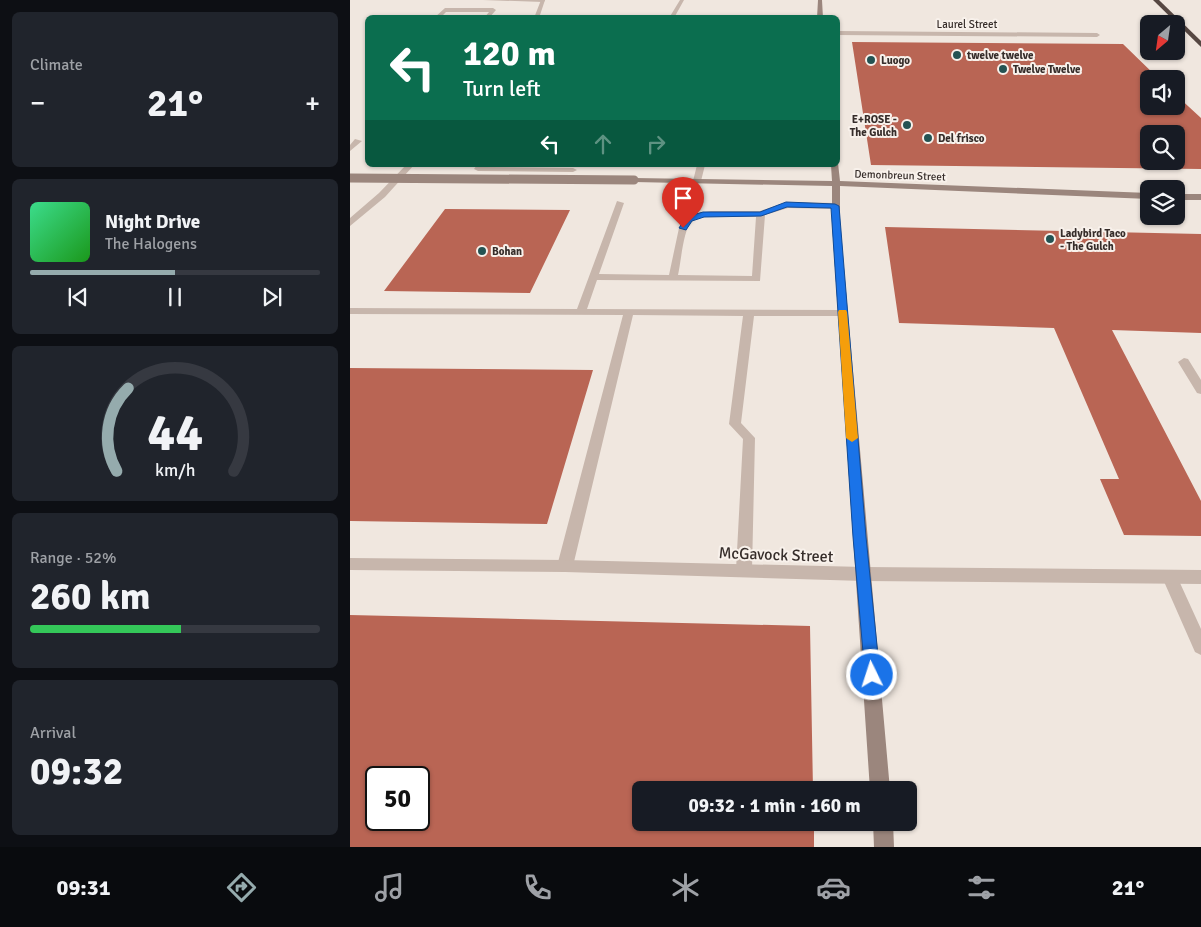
<!DOCTYPE html>
<meta charset="utf-8">
<style>
body{margin:0;font-family:Signika,sans-serif;background:#20242c;color:#f1f3f6;height:100vh;display:flex;flex-direction:column;font-size:19px;white-space:nowrap}
*{box-sizing:border-box;margin:0}
p{font-size:16px;color:#9ea1a6}
.icon{flex:none;width:28px;height:28px;fill:none;stroke:currentColor;stroke-width:2;stroke-linecap:round;stroke-linejoin:round}
.map{position:relative;flex:1;overflow:hidden}
.sheet{display:flex;flex-direction:column;gap:12px;padding:12px;background:#0d0f14;width:350px}
.sheet>*{flex:none}
.banner{position:absolute;left:15px;top:15px;width:475px;height:152px;border-radius:8px;box-shadow:0 1px 4px #0004;background:#0b6e4f;color:#fff;overflow:hidden}
.needle{width:32px;rotate:209deg}
.tools{position:absolute;left:790px;top:15px;display:grid;gap:10px}
.tools a{display:grid;place-items:center;width:45px;height:45px;border-radius:8px;background:#171b24;box-shadow:0 1px 4px #0004;font-size:25px}
.speed{position:absolute;left:15px;top:766px;display:flex;gap:10px;font-size:25px;font-weight:700;text-align:center}
.speed>*{display:grid;place-content:center;width:65px;height:65px;border-radius:50%;background:#171b24;box-shadow:0 1px 4px #0004;line-height:1}
.speed .limit{border:2px solid #111;border-radius:8px;background:#fff;color:#111}
.pin{position:absolute;display:grid;place-items:center;width:42px;height:42px;color:#fff;margin:-51px -21px;border-radius:50% 50% 50% 0;rotate:-45deg;box-shadow:0 0 5px #0007}
.pin .icon{rotate:45deg}
.me{position:absolute;width:55px;margin:-28px;rotate:356deg;stroke-linejoin:round;filter:drop-shadow(0 0 4px #0008)}
.turn{display:flex;align-items:center;gap:18px;height:105px;padding:0 15px;font-size:22px}
.turn .icon{width:65px;height:65px;stroke-width:2.5}
.turn b{display:block;font-size:35px;line-height:42px}
.lanes{display:flex;align-items:center;height:48px;padding:0 15px;background:#0003;justify-content:center;gap:25px;direction:ltr}
.lanes .off{opacity:.35}
.big{font-size:38px;font-weight:800;line-height:1.1}
.sheet .card{flex:1;display:flex;flex-direction:column;justify-content:center;gap:8px;min-width:0;padding:0 18px;border-radius:8px;background:#20242c}
.sheet .dial{align-items:center;gap:0}
.dial svg{height:130px;overflow:visible;fill:none;stroke:#363941;stroke-width:7;stroke-linecap:round;text-anchor:middle}
.dial text{fill:#f1f3f6;stroke:none}
.song{display:flex;align-items:center;gap:15px}
.cover{width:60px;height:60px;border-radius:8px;background:linear-gradient(135deg,hsl(150 70% 55%),hsl(120 70% 35%))}
.played{height:5px;border-radius:2px;background:linear-gradient(90deg,#95abad 50%,#363941 50%)}
.keys{display:flex;justify-content:space-around;direction:ltr}
.heat{display:flex;justify-content:space-between;align-items:center;font-size:28px;direction:ltr}
.charge{height:8px;border-radius:4px;background:linear-gradient(90deg,#34c759 52%,#363941 0)}
.trip{position:absolute;left:282px;top:781px;width:285px;height:50px;border-radius:8px;background:#171b24;box-shadow:0 1px 4px #0004;font-weight:800;line-height:50px;text-align:center}
.dock{display:flex;height:80px;justify-content:space-around;align-items:center;background:#090b0e;color:#9ea1a6}
.dock .icon{width:35px;height:35px}
.dock .current{color:#95abad}
.dock b{font-size:22px;color:#f1f3f6}
main{display:flex;flex:1;min-height:0}
.map>svg:first-child{display:block}
</style>
<main>
<section class="sheet">
<div class="card"><p>Climate</p>
<div class="heat"><a>−</a><b class="big">21°</b><a>+</a></div>
</div>
<div class="card">
<div class="song"><i class="cover"></i><div><b>Night Drive</b><p>The Halogens</p></div></div>
<div class="played"></div>
<div class="keys"><svg class="icon" aria-label="previous" viewBox="0 0 24 24"><path d="M18 5L8 12l10 7zM5 5v14"/></svg><svg class="icon" aria-label="pause" viewBox="0 0 24 24"><path d="M8 5v14M16 5v14"/></svg><svg class="icon" aria-label="next" viewBox="0 0 24 24"><path d="M6 5l10 7-10 7zM19 5v14"/></svg></div>
</div>
<div class="card dial"><svg viewBox="0 0 100 80">
<path d="M14 69A42 42 0 1 1 86 69"/>
<path d="M14 69A42 42 0 0 1 21 18" stroke="#95abad"/>
<text x="50" y="56" font-size="32" font-weight="700">44</text>
<text x="50" y="72" font-size="11">km/h</text>
</svg></div>
<div class="card"><p>Range · 52%</p><b class="big">260 km</b><div class="charge"></div></div>
<div class="card"><p>Arrival</p><b class="big">09:32</b></div>
</section>
<div class="map">
<svg width="851" height="847" viewBox="0 0 851 847">
<rect width="100%" height="100%" fill="#f0e7df"/>
<path fill="#b96554" fill-rule="evenodd" d="M 502,42 L 773,44 L 809,79 L 799,79 L 799,106 L 826,106 L 826,95 L 851,118 L 851,169 L 521,165 ZM 799,134 L 826,134 L 826,161 L 799,161 Z
M 95,209 L 220,210 L 180,293 L 34,291 Z
M 535,227 L 851,234 L 851,333 L 762,330 L 851,501 L 851,536 L 774,535 L 750,479 L 769,479 L 704,328 L 549,323 Z
M 0,368 L 243,370 L 197,524 L 0,521 Z
M 0,615 L 460,626 L 463,790 L 291,790 L 291,822 L 464,822 L 464,847 L 0,847 ZM 26,778 L 69,778 L 69,820 L 26,820 Z"/>
<g fill="none" stroke-linecap="round" stroke-linejoin="round">
<path fill="#c7b6ac" fill-rule="evenodd" d="M 133,0 L 195,0 L 195,1 L 193,2 Z
M 330,0 L 334,0 L 324,18 L 319,18 Z
M 95,8 L 143,8 L 146,10 L 139,18 L 134,18 L 139,12 L 96,12 L 90,18 L 84,18 Z
M 5,139 L 12,141 L 0,151 L 0,145 Z
M 127,165 L 135,165 L 134,167 L 223,168 L 227,170 L 223,172 L 128,171 L 124,169 Z
M 347,165 L 355,165 L 351,181 L 347,183 L 343,181 Z
M 267,201 L 274,203 L 249,274 L 319,275 L 329,228 L 336,217 L 342,214 L 361,211 L 410,211 L 437,202 L 485,203 L 489,206 L 485,209 L 438,208 L 415,215 L 410,281 L 247,280 L 237,309 L 492,310 L 497,313 L 492,316 L 404,316 L 391,423 L 405,438 L 402,570 L 399,575 L 394,576 L 389,575 L 386,570 L 393,439 L 379,424 L 393,316 L 283,315 L 223,566 L 220,571 L 215,572 L 210,571 L 207,566 L 273,315 L 0,314 L 0,308 L 227,309 ZM 361,217 L 406,217 L 402,276 L 328,275 C 331,263 333,229 342,221 C 346,217 355,217 361,217 Z
M 834,358 L 838,359 L 851,380 L 851,394 L 847,393 L 828,362 Z
M 820,570 L 825,572 L 851,629 L 851,655 L 845,652 L 812,577 L 815,572 Z"/>
<path fill="#c7b6ac" fill-rule="evenodd" d="M 488,31 L 747,33 L 750,35 L 747,37 L 488,35 Z
M 0,558 L 215,560 L 514,567 L 851,570 L 851,584 L 514,581 L 215,572 L 0,570 Z"/>
<path fill="#c7b6ac" fill-rule="evenodd" d="M 191,0 L 195,0 L 189,18 L 184,18 Z
M 56,165 L 64,165 L 35,197 L 0,226 L 0,218 L 29,193 Z"/>
<path fill="#9b867d" fill-rule="evenodd" d="M 468,0 L 472,0 L 473,18 L 467,18 Z
M 488,163 L 490,181 L 799,193 L 799,199 L 490,186 L 490,223 L 540,790 L 520,790 L 482,223 L 482,186 L 284,182 L 280,180 L 284,178 L 482,181 L 481,165 L 488,165 Z
M 826,194 L 851,194 L 851,200 L 826,200 Z
M 523,822 L 543,822 L 544,847 L 524,847 Z"/>
<path fill="#564742" fill-rule="evenodd" d="M 803,0 L 809,0 L 851,41 L 851,47 Z"/>
<path stroke="#9b867d" stroke-width="9" d="M 0,178 L 284,180"/>
</g>
<path fill="#1a73e8" stroke="#114b97" d="M 436,202 L 485,204 L 489,206 L 516,537 L 530,675 L 528,680 L 522,682 L 517,680 L 515,675 L 503,537 L 481,208 L 437,207 L 411,216 L 354,217 L 342,221 L 336,230 L 329,228 L 336,217 L 353,212 L 410,212 Z"/>
<path fill="#f59e0b" d="M 489,310 L 496,310 L 497,312 L 508,438 L 502,442 L 496,438 L 488,312 Z"/>
<g fill="#245353" stroke="#f8f1eb" stroke-width="2">
<circle cx="607" cy="55" r="5"/>
<circle cx="521" cy="60" r="5"/>
<circle cx="653" cy="69" r="5"/>
<circle cx="557" cy="125" r="5"/>
<circle cx="578" cy="138" r="5"/>
<circle cx="700" cy="239" r="5"/>
<circle cx="132" cy="251" r="5"/>
</g>
<g text-anchor="middle" stroke-width="4" stroke-linejoin="round" paint-order="stroke">
<g font-size="11" fill="#362d2a" stroke="#f8f1eb">
<text x="617" y="28">Laurel Street</text>
<text transform="translate(550 175) rotate(2)" y="4">Demonbreun Street</text>
</g>
<g font-size="11" font-weight="bold" fill="#362d2a" stroke="#f8f1eb" text-anchor="start">
<text x="617" y="59">twelve twelve</text>
<text x="531" y="64">Luogo</text>
<text x="663" y="73">Twelve Twelve</text>
<text x="547" y="123" text-anchor="end">E+ROSE -<tspan x="547" dy="13">The Gulch</tspan></text>
<text x="588" y="142">Del frisco</text>
<text x="710" y="237">Ladybird Taco<tspan x="710" dy="13">- The Gulch</tspan></text>
<text x="142" y="255">Bohan</text>
</g>
<g font-size="16" fill="#362d2a" stroke="#f8f1eb">
<text transform="translate(426 554) rotate(2)" y="6">McGavock Street</text>
</g>
</g>
</svg>
<div class="tools">
<a><svg class="needle" viewBox="-14 -14 28 28"><path d="M0-13l5 13h-10z" fill="#e53935"/><path d="M0 13l5-13h-10z" fill="#9ea1a6"/></svg></a>
<a><svg class="icon" aria-label="sound" viewBox="0 0 24 24"><path d="M4 9h4l5-4v14l-5-4H4zM17 9q2 3 0 6"/></svg></a>
<a><svg class="icon" aria-label="search" viewBox="0 0 24 24"><circle cx="10" cy="10" r="6"/><path d="M15 15l6 6"/></svg></a>
<a><svg class="icon" aria-label="layers" viewBox="0 0 24 24"><path d="M12 4l9 5-9 5-9-5zM3 14l9 5 9-5"/></svg></a>
</div>
<div class="speed"><div class="limit">50</div></div>
<div class="pin" style="left:333px;top:228px;background:#d93025"><svg class="icon" aria-label="arrive" viewBox="0 0 24 24"><path d="M6 21V4h12l-3 4 3 4H6"/></svg></div>
<svg class="me" style="left:522px;top:675px" viewBox="-20 -20 40 40"><circle r="17" fill="#1a73e8" stroke="#fff" stroke-width="3"/><path d="M0-11L8 9 0 5-8 9z" fill="#fff"/></svg>
<div class="trip">09:32 · 1 min · 160 m</div>
<div class="banner">
<div class="turn"><svg class="icon" aria-label="left" viewBox="0 0 24 24"><path d="M17 20v-9H6M10 6l-5 5 5 5"/></svg><div><b>120 m</b>Turn left</div></div>
<div class="lanes"><svg class="icon" aria-label="left" viewBox="0 0 24 24"><path d="M17 20v-9H6M10 6l-5 5 5 5"/></svg><svg class="icon off" aria-label="ahead" viewBox="0 0 24 24"><path d="M12 20V5M6 11l6-6 6 6"/></svg><svg class="icon off" aria-label="right" viewBox="0 0 24 24"><path d="M7 20v-9h11M14 6l5 5-5 5"/></svg></div>
</div>
</div>
</main>
<nav class="dock">
<b>09:31</b>
<svg class="icon current" aria-label="directions" viewBox="0 0 24 24"><path d="M12 3l9 9-9 9-9-9zM9 14v-3h6M13 9l2 2-2 2"/></svg>
<svg class="icon" aria-label="music" viewBox="0 0 24 24"><path d="M9 18V5l10-2v13"/><circle cx="6" cy="18" r="3"/><circle cx="16" cy="16" r="3"/></svg>
<svg class="icon" aria-label="phone" viewBox="0 0 24 24"><path d="M5 4h4l2 5-3 2q2 4 5 5l2-3 5 2v4C11 20 4 13 5 4z"/></svg>
<svg class="icon" aria-label="climate" viewBox="0 0 24 24"><path d="M12 3v18M4 7l16 10M4 17L20 7"/></svg>
<svg class="icon" aria-label="car" viewBox="0 0 24 24"><path d="M5 17H2v-5l4-1 3-4h7l3 4 3 1v5h-3M9 17h6M6 11h13"/><circle cx="7" cy="17" r="2"/><circle cx="17" cy="17" r="2"/></svg>
<svg class="icon" aria-label="filters" viewBox="0 0 24 24"><path d="M4 7h16M4 17h16"/><circle cx="9" cy="7" r="2"/><circle cx="15" cy="17" r="2"/></svg>
<b>21°</b>
</nav>
